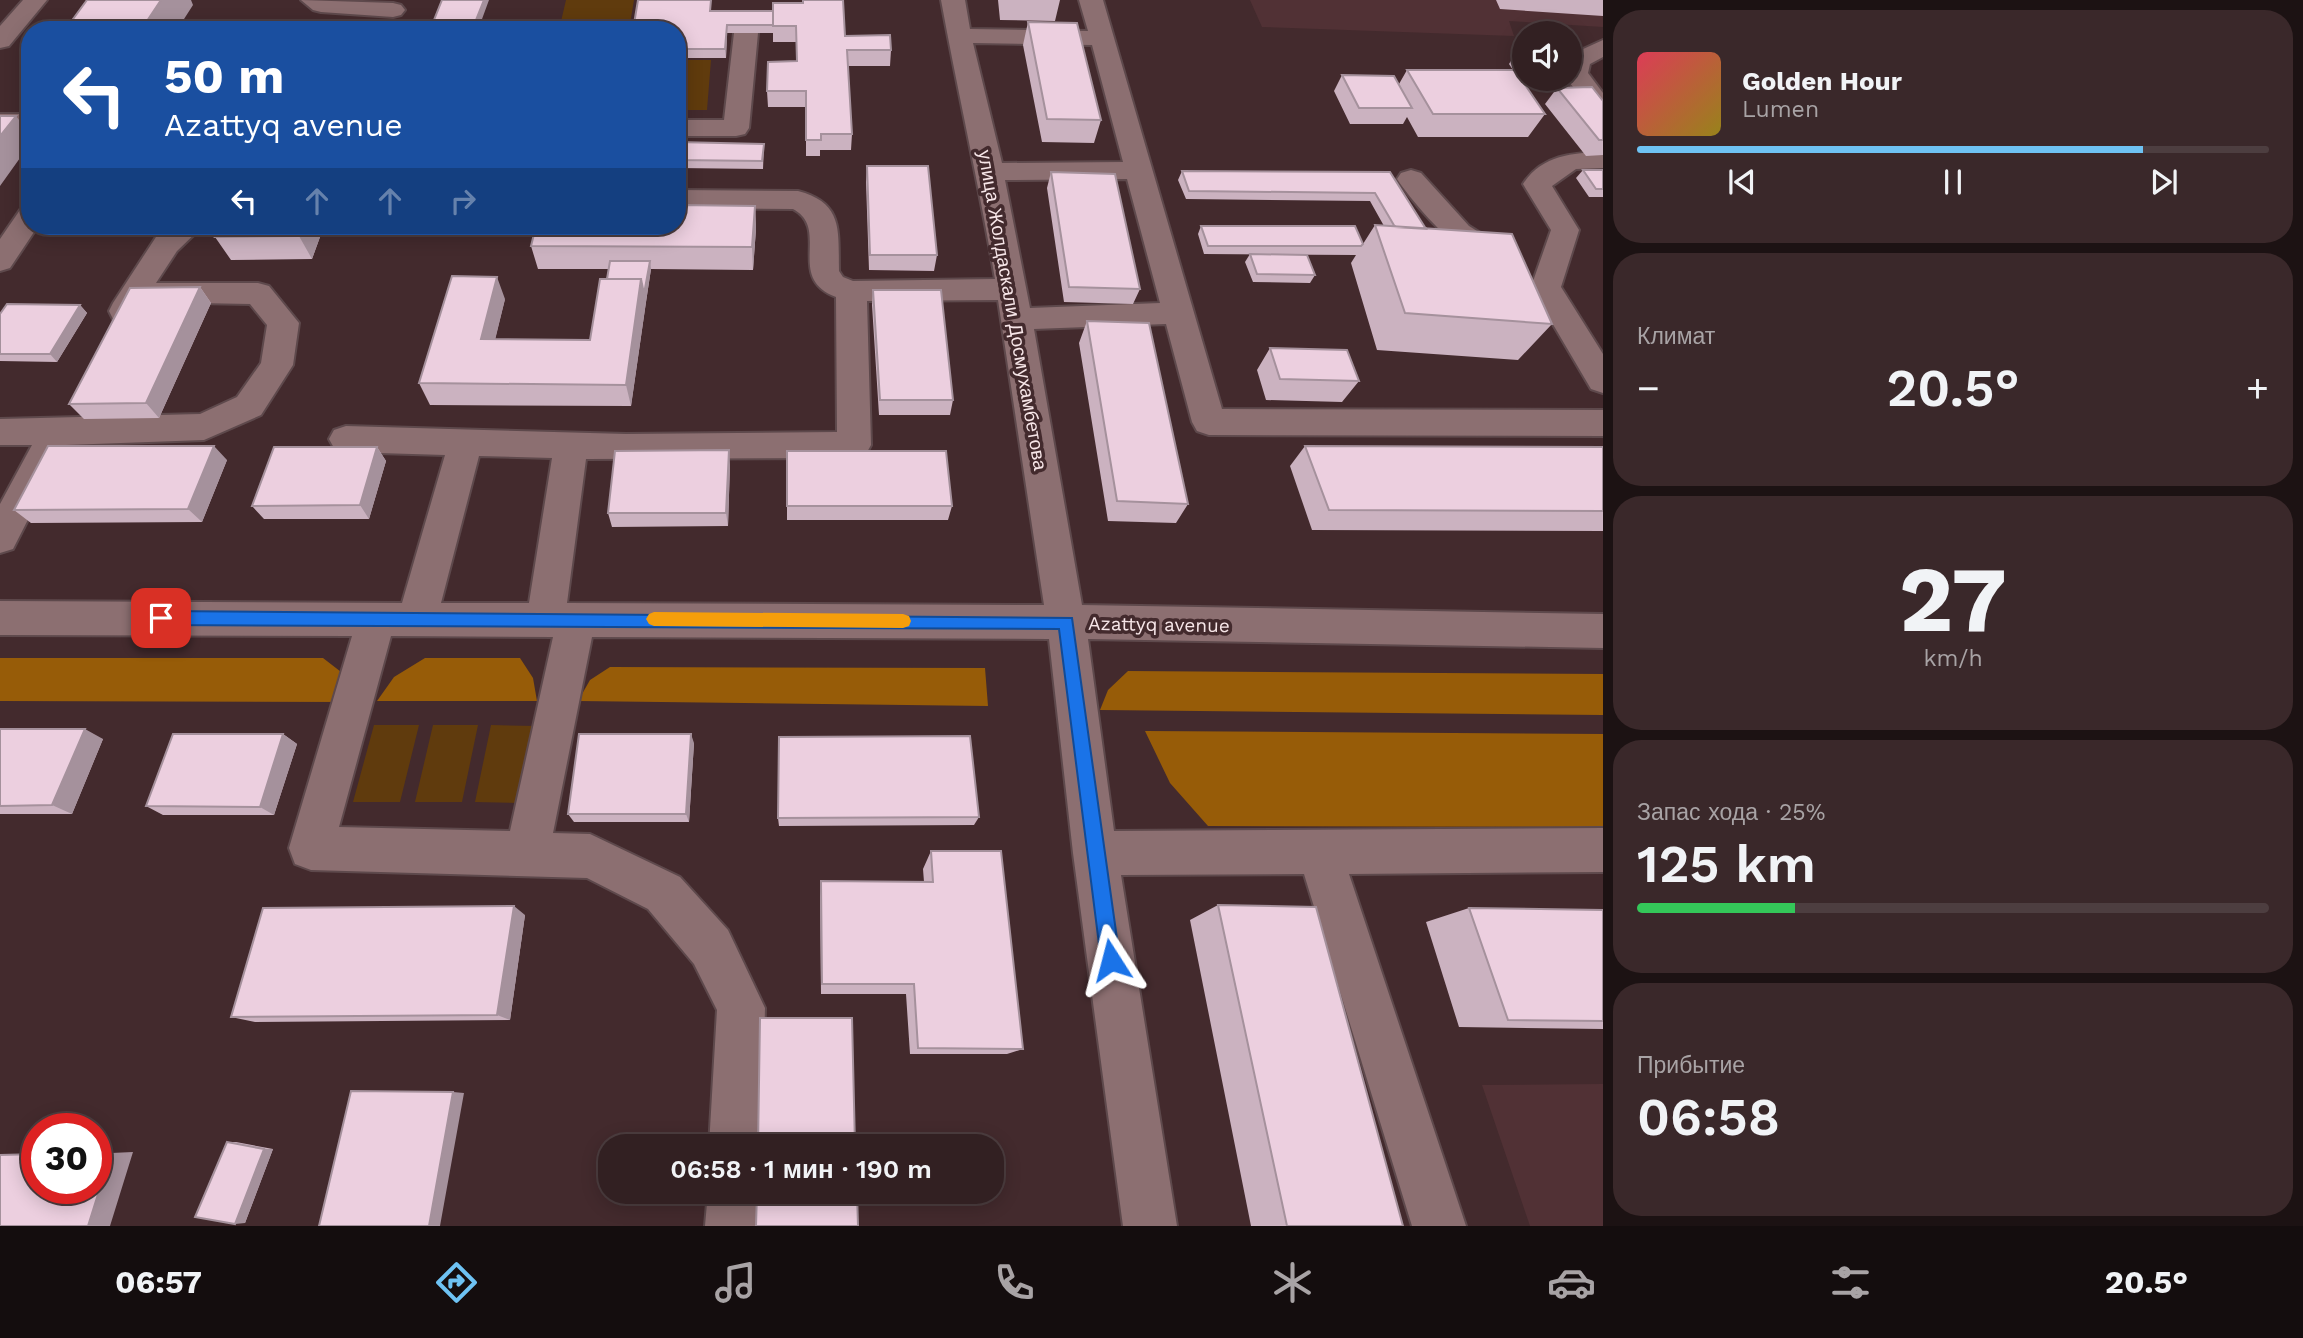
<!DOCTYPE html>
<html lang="ru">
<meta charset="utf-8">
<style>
body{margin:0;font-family:"Work Sans",sans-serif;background:#3a282a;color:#f1f3f6;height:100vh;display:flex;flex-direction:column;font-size:26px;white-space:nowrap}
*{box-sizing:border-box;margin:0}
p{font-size:23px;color:#a8a3a5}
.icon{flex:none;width:38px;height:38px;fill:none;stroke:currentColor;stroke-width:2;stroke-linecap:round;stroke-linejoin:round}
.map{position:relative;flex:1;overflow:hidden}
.panel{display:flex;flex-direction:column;gap:10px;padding:10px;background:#1c1213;width:700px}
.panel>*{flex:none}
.hud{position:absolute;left:21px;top:21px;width:665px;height:214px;border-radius:28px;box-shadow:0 4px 18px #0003,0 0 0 2px #4d3e40;background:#1a4fa0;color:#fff;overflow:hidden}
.fabs{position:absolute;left:1512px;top:21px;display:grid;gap:14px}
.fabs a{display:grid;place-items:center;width:70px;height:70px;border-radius:50%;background:#322022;box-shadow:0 4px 18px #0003,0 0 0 2px #4d3e40;font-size:35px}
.speed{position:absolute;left:21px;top:1113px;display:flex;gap:14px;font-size:35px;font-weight:700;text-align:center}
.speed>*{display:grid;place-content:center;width:91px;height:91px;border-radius:50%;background:#322022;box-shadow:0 4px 18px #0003,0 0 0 2px #4d3e40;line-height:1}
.speed .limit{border:10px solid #d22;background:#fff;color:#111}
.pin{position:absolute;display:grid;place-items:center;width:60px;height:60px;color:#fff;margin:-30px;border-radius:14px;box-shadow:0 4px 10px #0006}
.me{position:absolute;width:77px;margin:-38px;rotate:351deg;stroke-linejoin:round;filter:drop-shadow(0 0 5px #0008)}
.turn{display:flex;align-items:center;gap:24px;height:147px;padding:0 28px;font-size:32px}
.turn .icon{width:91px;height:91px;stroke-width:2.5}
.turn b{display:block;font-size:49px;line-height:60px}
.lanes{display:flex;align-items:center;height:66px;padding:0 28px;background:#0003;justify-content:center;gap:35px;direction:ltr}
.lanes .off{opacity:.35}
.big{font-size:52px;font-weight:600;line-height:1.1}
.panel .card{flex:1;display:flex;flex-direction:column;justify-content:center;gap:10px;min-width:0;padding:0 24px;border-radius:28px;background:#3a282a}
.panel .dial{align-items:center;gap:0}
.dial b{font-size:91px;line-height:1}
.song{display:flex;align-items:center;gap:21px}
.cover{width:84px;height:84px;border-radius:10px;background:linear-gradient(135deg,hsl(350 70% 55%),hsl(50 70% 35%))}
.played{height:7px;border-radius:4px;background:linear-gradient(90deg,#6ec2f3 80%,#4d3e40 80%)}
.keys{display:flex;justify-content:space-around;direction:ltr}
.heat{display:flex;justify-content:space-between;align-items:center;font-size:38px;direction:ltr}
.charge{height:10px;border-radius:5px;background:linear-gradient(90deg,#34c759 25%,#4d3e40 0)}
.trip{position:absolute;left:598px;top:1134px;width:406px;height:70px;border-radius:28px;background:#322022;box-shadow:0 4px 18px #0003,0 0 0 2px #4d3e40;font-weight:600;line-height:70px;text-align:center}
.tabs{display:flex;height:112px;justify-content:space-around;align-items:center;background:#140d0e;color:#a8a3a5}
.tabs .icon{width:49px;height:49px}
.tabs .selected{color:#6ec2f3}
.tabs b{font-size:32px;color:#f1f3f6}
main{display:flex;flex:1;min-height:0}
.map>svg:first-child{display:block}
</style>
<main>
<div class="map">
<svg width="1603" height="1226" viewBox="0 0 1603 1226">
<rect width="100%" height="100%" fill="#432a2d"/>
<path fill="#513135" d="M 1250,0 L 1603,0 L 1603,27 L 1509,21 L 1514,36 L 1262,27 Z
M 1603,1084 L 1603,1226 L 1530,1226 L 1482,1085 Z"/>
<path fill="#603b0d" d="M 566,0 L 634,0 L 629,30 L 559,30 Z
M 677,60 L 711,60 L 707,110 L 677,110 Z
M 374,725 L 419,725 L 400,802 L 353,802 Z
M 433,725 L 478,725 L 462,802 L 415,802 Z
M 491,725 L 536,726 L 522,803 L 475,802 Z"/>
<path fill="#975c08" d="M 0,658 L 323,658 L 345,675 L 345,702 L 0,701 Z
M 425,658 L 520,658 L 533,678 L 537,701 L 377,701 L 394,677 Z
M 610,667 L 985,668 L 988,706 L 578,701 L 590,680 Z
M 1128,671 L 1603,674 L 1603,715 L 1100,710 L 1108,690 Z
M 1145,731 L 1603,734 L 1603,827 L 1208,826 L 1170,783 Z"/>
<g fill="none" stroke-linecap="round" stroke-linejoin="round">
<g stroke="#5e494c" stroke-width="4">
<path id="minor" d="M 23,0 L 47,0 L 9,46 L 0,48 L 0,26 Z
M 301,0 L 393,3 L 401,5 L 405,10 L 401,15 L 393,17 L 321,12 L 313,10 Z
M 941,0 L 965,0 L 970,29 L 1088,31 L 1079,0 L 1103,0 L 1222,409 L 1603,410 L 1603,436 L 1209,435 L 1197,431 L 1192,422 L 1166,324 L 1034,329 L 1082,605 L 1603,614 L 1603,648 L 1088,639 L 1114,831 L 1603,828 L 1603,872 L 1349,874 L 1466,1226 L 1412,1226 L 1304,874 L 1121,875 L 1177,1226 L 1123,1226 L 1073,853 L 1049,639 L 592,637 L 553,833 L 590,834 L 680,877 L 728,930 L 765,1008 L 761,1146 L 709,1146 L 717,1010 L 694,964 L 648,909 L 587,878 L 311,870 L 295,864 L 289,848 L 352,636 L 0,635 L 0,601 L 402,603 L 445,455 L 346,452 L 334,448 L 329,439 L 334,430 L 346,426 L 626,434 L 837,432 L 836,297 C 785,278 831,229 793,209 L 677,208 L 677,190 L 798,191 C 844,203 838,231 839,271 L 843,277 L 853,281 L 995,279 C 979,185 958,93 941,0 ZM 973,43 L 1092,45 L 1123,162 L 1002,163 ZM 1127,179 L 1160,303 L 1030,308 L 1005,180 ZM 998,300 L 1044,605 L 567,603 L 586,459 L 854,458 L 866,454 L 871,445 L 867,301 ZM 479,456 L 552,458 L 529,603 L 441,603 ZM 391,636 L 553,637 L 510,831 L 339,827 Z
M 746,26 L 754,28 L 758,33 L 749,128 L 745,134 L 736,136 L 677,136 L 677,120 L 724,120 L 734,33 L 738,28 Z
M 1603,40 L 1603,57 L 1590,64 L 1588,73 L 1603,93 L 1603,118 L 1594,115 L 1567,79 L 1570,79 L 1570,55 Z
M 0,114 L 30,114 L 30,130 L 0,130 Z
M 1603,152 L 1603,168 L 1576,169 L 1552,186 L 1579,230 L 1561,287 L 1603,354 L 1603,393 L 1591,389 L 1531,287 L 1551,230 L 1523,184 C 1542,155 1572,153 1603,152 Z
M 1411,170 L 1421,173 L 1469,226 L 1509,251 L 1514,258 L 1509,265 C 1473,275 1416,207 1397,179 L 1401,173 Z
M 30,207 L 30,226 L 38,226 L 10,268 L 0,271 L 0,239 L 20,210 Z
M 171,226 L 203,226 L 177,251 L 156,283 L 258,283 L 269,286 L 299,323 L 293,365 L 261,415 L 204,440 L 66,445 L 13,549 L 0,553 L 0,504 L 32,445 L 0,445 L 0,419 L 200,414 L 237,397 L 261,363 L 267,325 L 250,304 L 145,302 L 135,319 L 124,322 L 113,319 L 109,311 L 113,303 L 156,237 Z
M 708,1192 L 760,1192 L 759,1226 L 705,1226 Z"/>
</g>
<use href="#minor" fill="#8c6f71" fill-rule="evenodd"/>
</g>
<path fill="#cbb2c0" d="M 998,0 L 1060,0 L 1055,21 L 1000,20 Z
M 1496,0 L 1603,0 L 1603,16 L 1500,9 Z
M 712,11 L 773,11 L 845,36 L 891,50 L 890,66 L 848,66 L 852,134 L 851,150 L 820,150 L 820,156 L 806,156 L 806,107 L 768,107 L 767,91 L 797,61 L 796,42 L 773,42 L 773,33 L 727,33 L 726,58 L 677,58 L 677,30 Z
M 1028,22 L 1101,120 L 1094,143 L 1042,142 L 1023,45 Z
M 1514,56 L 1524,56 L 1524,79 L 1532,79 L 1521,79 L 1545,114 L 1528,137 L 1418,137 L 1407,117 L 1403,124 L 1350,124 L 1334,91 L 1342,75 L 1399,84 L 1407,70 L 1513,70 L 1509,64 Z
M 1557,88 L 1603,101 L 1603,155 L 1586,156 L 1545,104 Z
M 677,142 L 764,144 L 763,169 L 677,168 Z
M 867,166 L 937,255 L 934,271 L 869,270 L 866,182 Z
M 1583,170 L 1603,170 L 1603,197 L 1589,197 L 1576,178 Z
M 1182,171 L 1390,172 L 1426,229 L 1552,324 L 1518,360 L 1377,350 L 1351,263 L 1356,255 L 1204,254 L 1198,234 L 1201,226 L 1363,244 L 1375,225 L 1384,226 L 1370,201 L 1186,199 L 1178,180 Z
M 1051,172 L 1140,289 L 1133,304 L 1064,302 L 1047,188 Z
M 755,206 L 756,229 L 753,270 L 651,269 L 646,302 L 631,406 L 430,405 L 419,383 L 505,299 L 495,339 L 590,340 L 609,269 L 538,269 L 531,246 Z
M 221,226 L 324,226 L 312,259 L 231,260 L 215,237 Z
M 1250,254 L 1315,275 L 1310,283 L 1253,282 L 1245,262 Z
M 200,287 L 211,303 L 159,418 L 84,419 L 69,404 Z
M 873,290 L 953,400 L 950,415 L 879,415 L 872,305 Z
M 80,305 L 87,313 L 57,362 L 0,361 L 0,314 Z
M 1087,321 L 1188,504 L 1176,523 L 1108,521 L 1079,343 Z
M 1270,348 L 1359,381 L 1342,402 L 1266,400 L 1257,370 Z
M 1305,446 L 1603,447 L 1603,531 L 1312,530 L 1290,466 Z
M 377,447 L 386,461 L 369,519 L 264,519 L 252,506 Z
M 787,451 L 952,506 L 948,520 L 787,520 Z
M 227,460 L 202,522 L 31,523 L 14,510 Z
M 730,464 L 728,526 L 612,527 L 608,513 Z
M 0,729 L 103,739 L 72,814 L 0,814 Z
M 283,734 L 297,744 L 274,815 L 163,815 L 146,806 Z
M 694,743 L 689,822 L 574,822 L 568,814 Z
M 979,817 L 974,825 L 779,826 L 778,818 Z
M 931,851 L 1023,1049 L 1007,1054 L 910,1054 L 906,994 L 821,994 L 820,897 L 821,881 L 924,882 L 923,869 Z
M 1218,905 L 1403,1226 L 1251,1226 L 1190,920 Z
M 1469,908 L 1603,910 L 1603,1029 L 1459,1027 L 1426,922 Z
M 525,915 L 510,1020 L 255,1022 L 231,1017 Z
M 227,1142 L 236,1142 L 273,1149 L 245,1223 Z"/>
<path fill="#a5919c" d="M 161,0 L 191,0 L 193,5 L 177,30 L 141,30 Z
M 484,0 L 489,0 L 478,30 L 472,30 Z
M 727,25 L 727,33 L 726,58 L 725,49 Z
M 16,116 L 30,134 L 30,144 L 0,186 L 0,136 Z
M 755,206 L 756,229 L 753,270 L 752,247 Z
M 303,226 L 324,226 L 312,259 L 299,236 Z
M 650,261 L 651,269 L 646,302 L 631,406 L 626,385 L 641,279 Z
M 497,277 L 505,299 L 490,361 L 481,339 Z
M 200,287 L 211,303 L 159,418 L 146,403 Z
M 80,305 L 87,313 L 57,362 L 50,354 Z
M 214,446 L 227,460 L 202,522 L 188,509 Z
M 377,447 L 386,461 L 369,519 L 360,505 Z
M 729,450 L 730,464 L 728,526 L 726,513 Z
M 85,729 L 103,739 L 72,814 L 52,805 Z
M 283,734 L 297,744 L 274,815 L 260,807 Z
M 691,734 L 694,743 L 689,822 L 686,814 Z
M 514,906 L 525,915 L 510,1020 L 497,1015 Z
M 453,1092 L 464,1093 L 440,1226 L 429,1226 Z
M 264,1149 L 273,1149 L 245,1223 L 235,1224 Z
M 133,1152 L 110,1226 L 88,1226 L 111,1153 Z"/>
<path fill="#eccfdf" stroke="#a5919c" stroke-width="2" d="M 87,0 L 161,0 L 141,30 L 65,30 Z
M 442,0 L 484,0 L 472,30 L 430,30 Z
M 638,0 L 711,0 L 710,11 L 773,11 L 773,25 L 727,25 L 725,49 L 677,49 L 677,30 L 633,30 Z
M 803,0 L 843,0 L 845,36 L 890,35 L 891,50 L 847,50 L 852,134 L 821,134 L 821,140 L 806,140 L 806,91 L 767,91 L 768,62 L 797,61 L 796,26 L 773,26 L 773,3 L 803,3 Z
M 1028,22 L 1077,23 L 1101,120 L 1047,119 Z
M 1514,56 L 1524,56 L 1524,70 Z
M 1407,70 L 1515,70 L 1545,114 L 1433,114 Z
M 1342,75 L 1394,76 L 1412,108 L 1359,108 Z
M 1592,87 L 1603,101 L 1603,140 L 1599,140 L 1557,88 Z
M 0,116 L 16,116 L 0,136 Z
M 677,142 L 764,144 L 762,161 L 677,160 Z
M 867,166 L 928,166 L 937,255 L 870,255 Z
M 1583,170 L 1603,170 L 1603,189 L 1596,189 Z
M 1182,171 L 1390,172 L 1426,229 L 1395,227 L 1375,193 L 1189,191 Z
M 1051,172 L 1115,174 L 1140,289 L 1069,287 Z
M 677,205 L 755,206 L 752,247 L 531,246 L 536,226 L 677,226 Z
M 1375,225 L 1512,234 L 1552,324 L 1405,313 Z
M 221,226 L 303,226 L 299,236 L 215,237 Z
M 1201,226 L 1355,226 L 1363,244 L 1361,246 L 1208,246 Z
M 1250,254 L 1307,255 L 1315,275 L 1257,274 Z
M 610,261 L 650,261 L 644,294 L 641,279 L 607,279 Z
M 452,276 L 497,277 L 481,339 L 590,340 L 600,279 L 641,279 L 626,385 L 419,383 Z
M 200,287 L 146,403 L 69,404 L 130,288 Z
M 873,290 L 941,290 L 953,400 L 880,400 Z
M 7,304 L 80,305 L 50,354 L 0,354 L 0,314 Z
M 1087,321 L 1149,323 L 1188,504 L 1117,501 Z
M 1270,348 L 1347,350 L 1359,381 L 1280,379 Z
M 48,446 L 214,446 L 188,509 L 14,510 Z
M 1305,446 L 1603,447 L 1603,511 L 1329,510 Z
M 274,447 L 377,447 L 360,505 L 252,506 Z
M 729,450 L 726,513 L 608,513 L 615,451 Z
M 787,451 L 946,451 L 952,506 L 787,506 Z
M 0,729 L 85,729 L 52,805 L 0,806 Z
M 173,734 L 283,734 L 260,807 L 146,806 Z
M 579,734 L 691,734 L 686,814 L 568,814 Z
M 970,736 L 979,817 L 778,818 L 779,737 Z
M 931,851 L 1001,851 L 1023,1049 L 918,1048 L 914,984 L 822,984 L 821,881 L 933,882 Z
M 1218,905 L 1316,907 L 1403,1226 L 1287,1226 Z
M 514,906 L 497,1015 L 231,1017 L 263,908 Z
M 1469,908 L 1603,910 L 1603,1021 L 1508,1020 Z
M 760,1018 L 852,1018 L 855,1146 L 758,1146 Z
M 351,1091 L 453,1092 L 429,1226 L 319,1226 Z
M 227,1142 L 264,1149 L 235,1224 L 195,1217 Z
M 96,1153 L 111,1153 L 88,1226 L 0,1226 L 0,1155 L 37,1154 L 37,1188 L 96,1188 Z
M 757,1192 L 857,1192 L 858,1226 L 756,1226 Z"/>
<path fill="#1a73e8" stroke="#114b97" stroke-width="2" d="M 161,611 L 1072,618 L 1120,960 L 1118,967 L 1111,969 L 1104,967 L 1101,960 L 1059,629 L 161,625 L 155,623 L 153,618 L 155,613 Z"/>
<path fill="#f59e0b" d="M 654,612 L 903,614 L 909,616 L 911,621 L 909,626 L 903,628 L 654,626 L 649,624 L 646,619 L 649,614 Z"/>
<g text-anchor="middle" stroke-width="7" stroke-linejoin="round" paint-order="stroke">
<g font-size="19" fill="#f7e6e8" stroke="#432a2d">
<text transform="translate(1013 310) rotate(80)" y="7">улица Жолдаскали Досмухамбетова</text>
<text transform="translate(1159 624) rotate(1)" y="7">Azattyq avenue</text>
</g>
</g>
</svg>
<div class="fabs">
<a><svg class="icon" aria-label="sound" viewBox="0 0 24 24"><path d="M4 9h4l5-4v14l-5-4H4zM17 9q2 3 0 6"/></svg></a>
</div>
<div class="speed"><div class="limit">30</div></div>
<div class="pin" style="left:161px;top:618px;background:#d93025"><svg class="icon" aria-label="arrive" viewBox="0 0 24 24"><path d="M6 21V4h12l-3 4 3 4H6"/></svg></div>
<svg class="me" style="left:1111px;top:960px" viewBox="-20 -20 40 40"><path d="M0-17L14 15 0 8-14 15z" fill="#1a73e8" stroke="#fff" stroke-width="4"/></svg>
<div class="trip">06:58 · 1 мин · 190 m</div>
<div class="hud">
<div class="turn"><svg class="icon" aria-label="left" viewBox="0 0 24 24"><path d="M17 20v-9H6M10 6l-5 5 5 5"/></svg><div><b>50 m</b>Azattyq avenue</div></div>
<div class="lanes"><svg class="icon" aria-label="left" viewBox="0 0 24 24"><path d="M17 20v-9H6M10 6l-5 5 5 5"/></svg><svg class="icon off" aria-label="ahead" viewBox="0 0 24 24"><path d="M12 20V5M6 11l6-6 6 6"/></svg><svg class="icon off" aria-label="ahead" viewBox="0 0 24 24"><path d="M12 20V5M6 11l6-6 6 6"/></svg><svg class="icon off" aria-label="right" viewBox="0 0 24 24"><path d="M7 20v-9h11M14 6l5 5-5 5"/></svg></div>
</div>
</div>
<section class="panel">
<div class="card">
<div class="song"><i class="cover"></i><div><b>Golden Hour</b><p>Lumen</p></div></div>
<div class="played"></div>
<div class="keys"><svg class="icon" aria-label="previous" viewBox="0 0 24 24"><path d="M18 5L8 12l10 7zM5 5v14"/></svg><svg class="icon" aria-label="pause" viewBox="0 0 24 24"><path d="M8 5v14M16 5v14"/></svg><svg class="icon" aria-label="next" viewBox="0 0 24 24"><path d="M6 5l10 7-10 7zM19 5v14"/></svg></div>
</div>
<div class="card"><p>Климат</p>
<div class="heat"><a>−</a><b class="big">20.5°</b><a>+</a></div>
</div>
<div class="card dial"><b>27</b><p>km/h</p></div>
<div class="card"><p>Запас хода · 25%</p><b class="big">125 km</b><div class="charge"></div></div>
<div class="card"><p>Прибытие</p><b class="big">06:58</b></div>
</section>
</main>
<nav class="tabs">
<b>06:57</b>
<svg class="icon selected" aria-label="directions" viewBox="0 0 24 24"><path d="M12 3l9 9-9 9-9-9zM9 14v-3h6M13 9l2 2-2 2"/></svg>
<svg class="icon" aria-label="music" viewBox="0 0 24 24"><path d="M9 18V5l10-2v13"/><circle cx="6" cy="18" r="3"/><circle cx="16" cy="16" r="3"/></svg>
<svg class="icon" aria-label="phone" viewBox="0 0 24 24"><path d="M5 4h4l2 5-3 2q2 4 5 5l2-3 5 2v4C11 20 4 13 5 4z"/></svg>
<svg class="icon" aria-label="climate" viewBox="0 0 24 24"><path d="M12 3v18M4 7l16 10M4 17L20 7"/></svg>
<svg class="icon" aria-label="car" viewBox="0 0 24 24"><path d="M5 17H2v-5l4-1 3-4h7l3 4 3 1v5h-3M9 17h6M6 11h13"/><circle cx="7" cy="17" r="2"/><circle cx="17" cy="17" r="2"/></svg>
<svg class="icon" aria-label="filters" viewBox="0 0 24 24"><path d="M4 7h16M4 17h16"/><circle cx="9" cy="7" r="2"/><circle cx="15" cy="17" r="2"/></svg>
<b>20.5°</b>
</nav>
